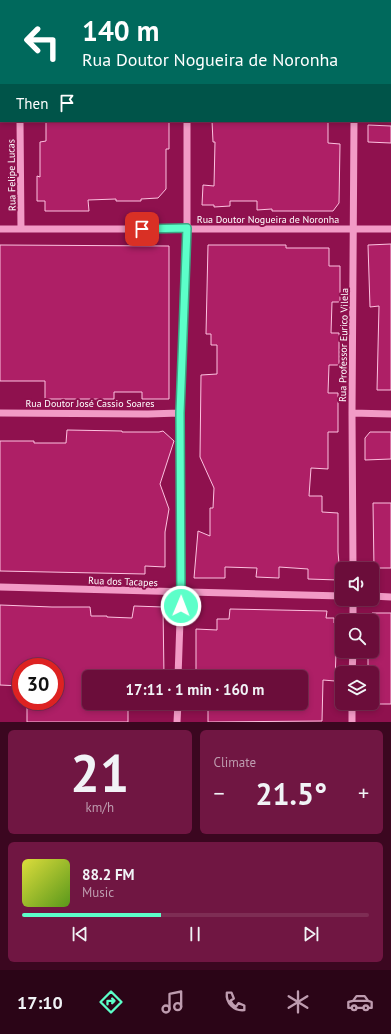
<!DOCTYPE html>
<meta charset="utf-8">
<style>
body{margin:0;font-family:"PT Sans",sans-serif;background:#701642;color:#f1f3f6;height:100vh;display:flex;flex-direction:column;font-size:15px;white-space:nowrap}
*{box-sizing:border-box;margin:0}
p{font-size:13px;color:#be9caf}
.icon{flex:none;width:22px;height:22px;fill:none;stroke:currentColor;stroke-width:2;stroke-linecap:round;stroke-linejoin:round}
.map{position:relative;height:722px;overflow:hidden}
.drawer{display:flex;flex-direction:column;gap:8px;padding:8px;background:#3b0720;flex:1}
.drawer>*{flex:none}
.banner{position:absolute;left:0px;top:0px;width:391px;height:122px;box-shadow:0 2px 6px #0003,0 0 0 1px #7e2d54;background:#00695c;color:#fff;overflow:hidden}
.controls{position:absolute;left:335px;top:562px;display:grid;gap:8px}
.controls a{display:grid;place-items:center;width:44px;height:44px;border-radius:6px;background:#6b0d3a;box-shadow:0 2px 6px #0003,0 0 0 1px #7e2d54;font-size:20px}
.speed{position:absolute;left:12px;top:658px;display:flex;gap:8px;font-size:20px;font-weight:700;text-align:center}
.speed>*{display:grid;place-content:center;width:52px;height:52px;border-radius:50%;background:#6b0d3a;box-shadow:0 2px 6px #0003,0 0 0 1px #7e2d54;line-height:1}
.speed .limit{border:6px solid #d22;background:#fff;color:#111}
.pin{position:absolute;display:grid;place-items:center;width:34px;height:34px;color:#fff;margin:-17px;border-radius:8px;box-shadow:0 2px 6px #0006}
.me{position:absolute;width:44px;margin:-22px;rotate:1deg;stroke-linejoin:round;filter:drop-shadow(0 0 3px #0008)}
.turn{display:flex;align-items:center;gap:14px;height:84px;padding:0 16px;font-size:18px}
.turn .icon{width:52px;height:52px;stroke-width:2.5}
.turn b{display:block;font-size:28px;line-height:34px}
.then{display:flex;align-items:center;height:38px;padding:0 16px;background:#0003;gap:8px;font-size:15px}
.big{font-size:30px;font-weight:700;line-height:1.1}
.drawer .widget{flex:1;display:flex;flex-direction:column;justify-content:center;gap:6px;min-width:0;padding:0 14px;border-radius:6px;background:#701642}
.drawer .dial{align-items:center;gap:0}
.dial b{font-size:52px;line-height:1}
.song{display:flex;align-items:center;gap:12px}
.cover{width:48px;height:48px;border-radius:6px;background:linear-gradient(135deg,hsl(60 70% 55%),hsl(90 70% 35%))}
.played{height:4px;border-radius:2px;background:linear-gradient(90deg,#5cffc9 40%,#7e2d54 40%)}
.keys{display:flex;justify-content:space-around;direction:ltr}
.heat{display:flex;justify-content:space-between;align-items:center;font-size:22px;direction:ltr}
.drawer .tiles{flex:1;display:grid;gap:8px;grid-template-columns:1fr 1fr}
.widget:last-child{grid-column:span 2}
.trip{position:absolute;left:82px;top:670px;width:226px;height:40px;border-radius:6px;background:#6b0d3a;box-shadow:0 2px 6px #0003,0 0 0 1px #7e2d54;font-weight:700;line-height:40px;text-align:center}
.menu{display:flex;height:64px;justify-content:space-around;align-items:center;background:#2b0517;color:#be9caf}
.menu .icon{width:28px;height:28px}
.menu .current{color:#5cffc9}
.menu b{font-size:18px;color:#f1f3f6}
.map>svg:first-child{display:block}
</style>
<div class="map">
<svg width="391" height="722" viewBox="0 0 391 722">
<rect width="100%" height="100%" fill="#8f114e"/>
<path fill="#ae1f66" stroke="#fdc2e0" d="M 46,121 L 169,121 L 169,149 L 166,149 L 166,189 L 158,198 L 141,199 L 141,201 L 116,201 L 116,199 L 88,200 L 89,211 L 45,211 L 45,201 L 37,201 L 37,176 L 40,177 L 40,142 L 46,141 Z
M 212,121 L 328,121 L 328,143 L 340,144 L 339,203 L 333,211 L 272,211 L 272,209 L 257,210 L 257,201 L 230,201 L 230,206 L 214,207 L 214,205 L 202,205 L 203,185 L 214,186 L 215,142 L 213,142 Z
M 368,125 L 391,126 L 391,143 L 368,142 Z
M 391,244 L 391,390 L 377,390 L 379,306 L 370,307 L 368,245 Z
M 0,245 L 169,246 L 169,399 L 142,399 L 142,392 L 114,392 L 114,399 L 45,399 L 45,381 L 0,381 Z
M 208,245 L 286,245 L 286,248 L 329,248 L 329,266 L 340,266 L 340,302 L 332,302 L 331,333 L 339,333 L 339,365 L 329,365 L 328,393 L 338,393 L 338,432 L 328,432 L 328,469 L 311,468 L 309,496 L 322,496 L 322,512 L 338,513 L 338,552 L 340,575 L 338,576 L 338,580 L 308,579 L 308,569 L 279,567 L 279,578 L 256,577 L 257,568 L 225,567 L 225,578 L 194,578 L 198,531 L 210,536 L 210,508 L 213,508 L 214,488 L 200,457 L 201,375 L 217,374 L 217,345 L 211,345 L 211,334 L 206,334 Z
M 67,430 L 122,431 L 122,432 L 159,432 L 163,431 L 174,441 L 160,484 L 169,509 L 165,532 L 165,567 L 145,566 L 145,574 L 0,571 L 0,441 L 34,441 L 34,443 L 66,443 Z
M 370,432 L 391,432 L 391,459 L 365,460 L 365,438 Z
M 373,503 L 391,503 L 391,568 L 374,568 Z
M 0,605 L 52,607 L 90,607 L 91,616 L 107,616 L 107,617 L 132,618 L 134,606 L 163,607 L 164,677 L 89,677 L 89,703 L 128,703 L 128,722 L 27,722 L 27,701 L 55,701 L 55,667 L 21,667 L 21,686 L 0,685 Z
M 230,609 L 327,611 L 326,618 L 334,618 L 334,623 L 337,624 L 335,681 L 323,680 L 322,721 L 208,722 L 208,704 L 204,703 L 301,703 L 301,677 L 196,677 L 196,629 L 217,630 L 217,619 L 229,619 Z
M 372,613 L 391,613 L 391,704 L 372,704 L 372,673 L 368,673 L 368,651 L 372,651 Z"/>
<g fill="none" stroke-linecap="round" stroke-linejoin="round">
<path stroke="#f29bc6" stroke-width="7" d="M 18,0 L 18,1
M 355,0 L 355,1
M 187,1 L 187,0
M 20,121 L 21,229
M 0,229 L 391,229
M 0,413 L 148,414 L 180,413
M 352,413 L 391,414
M 353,569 L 352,413 L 354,121
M 0,587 L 342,596
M 372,596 L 391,597
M 353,621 L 353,599
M 352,673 L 353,651
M 178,677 L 181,592 L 180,413 L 187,229 L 187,121
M 177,722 L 178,703
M 352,722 L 352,703"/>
</g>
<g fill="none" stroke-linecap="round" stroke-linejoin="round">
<g stroke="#3ca683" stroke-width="10">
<path id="route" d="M 142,229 L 187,228 L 180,413 L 181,606"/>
</g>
<use href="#route" stroke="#5cffc9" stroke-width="7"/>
</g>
<g text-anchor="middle" stroke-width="4" stroke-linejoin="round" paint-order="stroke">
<g font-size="10" fill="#fff" stroke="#8f114e">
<text transform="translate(11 175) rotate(-91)" y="4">Rua Felipe Lucas</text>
<text x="268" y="223">Rua Doutor Nogueira de Noronha</text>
<text transform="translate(343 345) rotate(-89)" y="4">Rua Professor Eurico Vilela</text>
<text x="90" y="407">Rua Doutor José Cassio Soares</text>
<text transform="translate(123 581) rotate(2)" y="4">Rua dos Tacapes</text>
</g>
</g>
</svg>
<div class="controls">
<a><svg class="icon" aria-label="sound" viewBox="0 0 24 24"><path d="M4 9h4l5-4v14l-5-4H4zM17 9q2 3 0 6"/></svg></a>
<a><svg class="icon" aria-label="search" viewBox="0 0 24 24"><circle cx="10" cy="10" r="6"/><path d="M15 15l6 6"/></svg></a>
<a><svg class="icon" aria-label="layers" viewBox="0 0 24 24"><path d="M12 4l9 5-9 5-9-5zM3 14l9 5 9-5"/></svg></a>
</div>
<div class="speed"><div class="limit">30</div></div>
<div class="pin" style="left:142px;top:229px;background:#d93025"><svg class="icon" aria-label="arrive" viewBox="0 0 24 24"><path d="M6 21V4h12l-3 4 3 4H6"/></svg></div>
<svg class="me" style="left:181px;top:606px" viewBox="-20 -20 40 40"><circle r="17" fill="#5cffc9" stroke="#fff" stroke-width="3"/><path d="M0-11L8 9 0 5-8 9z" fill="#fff"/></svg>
<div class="trip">17:11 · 1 min · 160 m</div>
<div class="banner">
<div class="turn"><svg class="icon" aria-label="left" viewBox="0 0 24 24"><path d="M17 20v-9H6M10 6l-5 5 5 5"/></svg><div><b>140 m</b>Rua Doutor Nogueira de Noronha</div></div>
<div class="then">Then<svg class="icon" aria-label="arrive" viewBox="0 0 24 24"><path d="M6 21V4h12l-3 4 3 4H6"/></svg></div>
</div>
</div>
<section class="drawer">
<div class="tiles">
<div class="widget dial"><b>21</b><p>km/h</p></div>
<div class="widget"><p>Climate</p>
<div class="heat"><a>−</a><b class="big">21.5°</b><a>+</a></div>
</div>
<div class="widget">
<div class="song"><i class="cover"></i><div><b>88.2 FM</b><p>Music</p></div></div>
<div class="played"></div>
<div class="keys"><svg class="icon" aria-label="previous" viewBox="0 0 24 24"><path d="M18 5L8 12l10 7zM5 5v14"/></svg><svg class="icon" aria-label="pause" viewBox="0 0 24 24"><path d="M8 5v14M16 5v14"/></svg><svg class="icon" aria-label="next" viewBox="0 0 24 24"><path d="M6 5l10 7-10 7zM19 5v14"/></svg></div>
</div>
</div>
</section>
<nav class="menu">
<b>17:10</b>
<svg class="icon current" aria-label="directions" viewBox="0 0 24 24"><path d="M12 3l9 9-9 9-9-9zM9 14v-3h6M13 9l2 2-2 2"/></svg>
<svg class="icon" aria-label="music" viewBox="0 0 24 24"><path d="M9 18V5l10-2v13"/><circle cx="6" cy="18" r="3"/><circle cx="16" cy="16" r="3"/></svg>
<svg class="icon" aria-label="phone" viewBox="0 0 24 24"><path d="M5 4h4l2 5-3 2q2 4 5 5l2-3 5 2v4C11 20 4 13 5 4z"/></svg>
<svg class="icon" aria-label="climate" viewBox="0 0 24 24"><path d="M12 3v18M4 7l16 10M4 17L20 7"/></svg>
<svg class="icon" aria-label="car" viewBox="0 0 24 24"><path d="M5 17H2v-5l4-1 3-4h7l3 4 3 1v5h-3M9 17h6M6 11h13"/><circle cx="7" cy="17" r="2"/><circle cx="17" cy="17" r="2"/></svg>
</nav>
